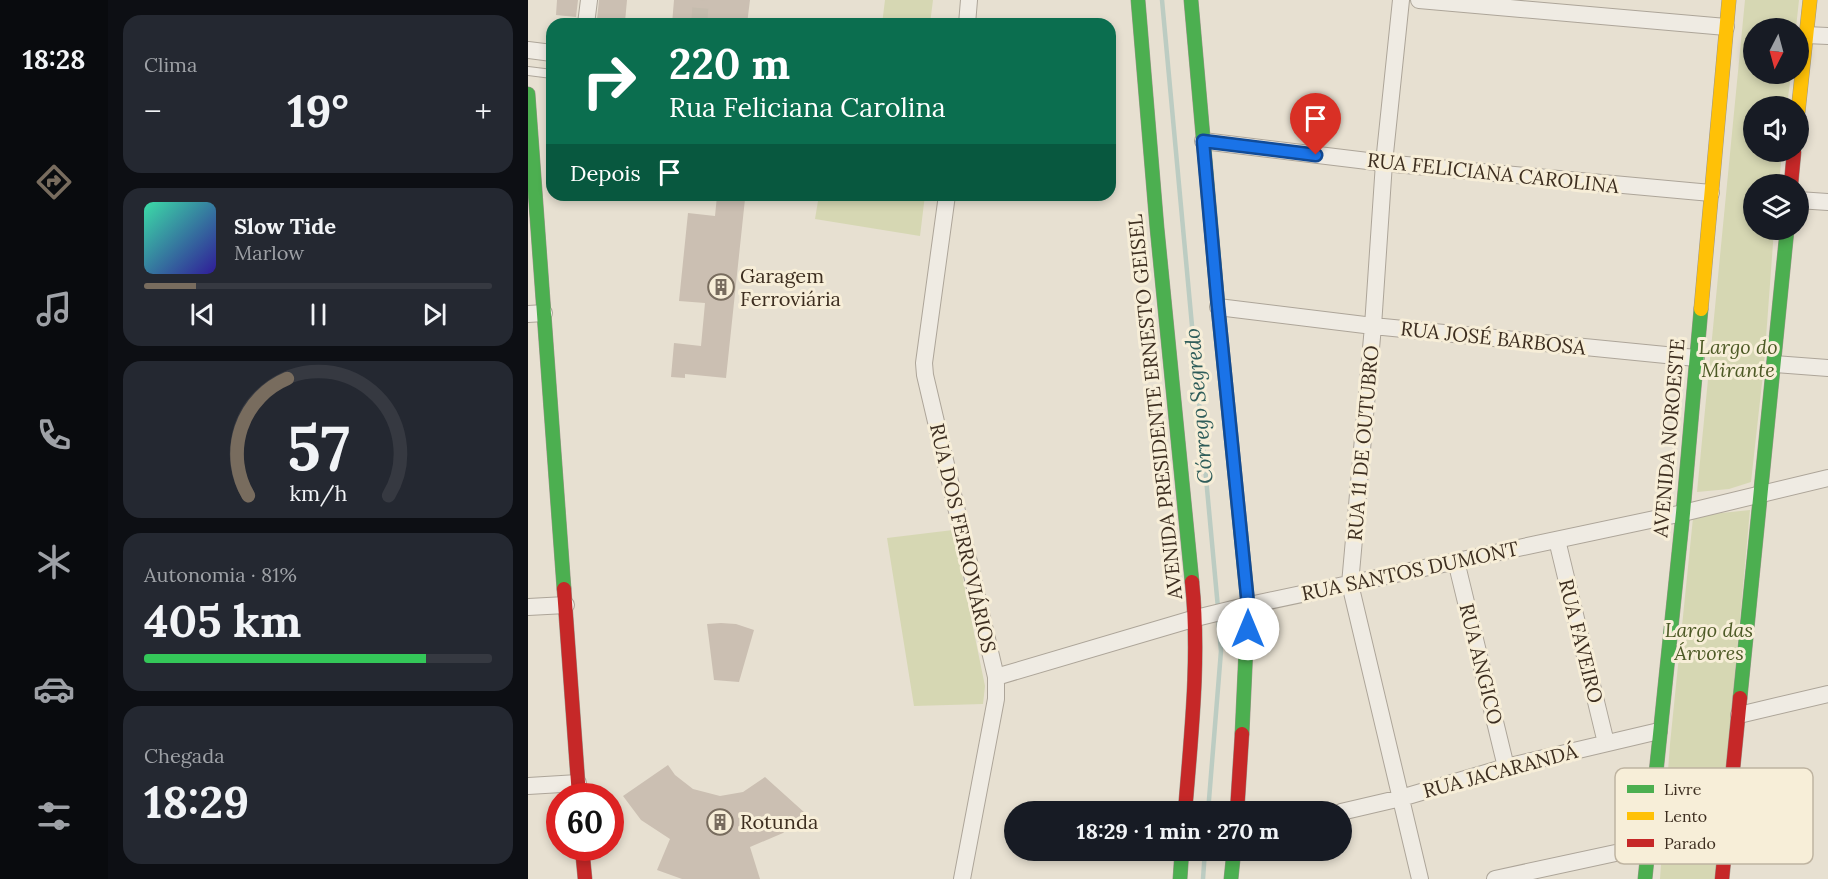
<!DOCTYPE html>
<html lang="pt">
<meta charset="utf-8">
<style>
body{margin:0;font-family:Lora,serif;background:#242831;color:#f1f3f6;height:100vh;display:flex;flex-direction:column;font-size:22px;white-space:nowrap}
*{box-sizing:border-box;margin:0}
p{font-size:20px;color:#9ea1a6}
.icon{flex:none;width:33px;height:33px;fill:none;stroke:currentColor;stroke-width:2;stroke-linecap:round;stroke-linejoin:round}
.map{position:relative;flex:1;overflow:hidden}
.details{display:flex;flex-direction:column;gap:15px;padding:15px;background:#0d0f14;width:420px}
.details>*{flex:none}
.banner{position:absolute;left:18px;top:18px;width:570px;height:183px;border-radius:18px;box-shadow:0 3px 9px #0003;background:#0b6e4f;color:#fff;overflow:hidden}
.needle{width:39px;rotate:186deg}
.buttons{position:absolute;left:1215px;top:18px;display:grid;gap:12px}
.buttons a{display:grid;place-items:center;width:66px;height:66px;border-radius:50%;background:#171b24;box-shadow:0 3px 9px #0003;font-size:30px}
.speed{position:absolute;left:18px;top:783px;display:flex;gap:12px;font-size:30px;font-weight:700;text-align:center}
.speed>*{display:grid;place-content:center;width:78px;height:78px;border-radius:50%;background:#171b24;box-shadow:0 3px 9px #0003;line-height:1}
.speed .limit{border:9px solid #d22;background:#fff;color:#111}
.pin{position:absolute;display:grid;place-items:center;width:51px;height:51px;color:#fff;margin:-62px -26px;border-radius:50% 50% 50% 0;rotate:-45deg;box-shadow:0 0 6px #0007}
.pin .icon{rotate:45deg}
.me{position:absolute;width:66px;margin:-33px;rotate:0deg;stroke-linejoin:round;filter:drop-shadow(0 0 4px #0008)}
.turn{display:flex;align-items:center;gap:21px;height:126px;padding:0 24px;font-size:27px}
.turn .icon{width:78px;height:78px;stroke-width:2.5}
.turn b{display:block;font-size:42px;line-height:51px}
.then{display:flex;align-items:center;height:57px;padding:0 24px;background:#0003;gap:12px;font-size:22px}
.big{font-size:45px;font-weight:700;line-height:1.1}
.details .tile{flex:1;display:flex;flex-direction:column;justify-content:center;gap:9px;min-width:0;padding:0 21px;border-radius:18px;background:#242831}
.details .dial{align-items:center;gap:0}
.dial svg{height:156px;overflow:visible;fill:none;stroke:#363941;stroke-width:7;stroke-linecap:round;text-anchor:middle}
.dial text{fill:#f1f3f6;stroke:none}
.song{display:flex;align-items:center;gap:18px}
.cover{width:72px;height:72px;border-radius:9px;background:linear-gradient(135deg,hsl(160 70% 55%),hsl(250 70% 35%))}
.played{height:6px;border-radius:3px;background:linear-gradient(90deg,#786c5e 15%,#363941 15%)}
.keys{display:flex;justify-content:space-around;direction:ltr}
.heat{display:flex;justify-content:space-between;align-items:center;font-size:33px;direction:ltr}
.charge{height:9px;border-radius:4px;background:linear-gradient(90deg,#34c759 81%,#363941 0)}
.trip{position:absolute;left:476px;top:801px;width:348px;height:60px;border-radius:30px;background:#171b24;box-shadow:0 3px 9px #0003;font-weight:700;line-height:60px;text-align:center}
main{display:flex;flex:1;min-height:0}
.dock{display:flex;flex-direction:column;width:108px;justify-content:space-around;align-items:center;background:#090b0e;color:#9ea1a6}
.dock .icon{width:42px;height:42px}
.dock .active{color:#786c5e}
.dock b{font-size:27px;color:#f1f3f6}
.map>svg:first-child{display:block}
</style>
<main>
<nav class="dock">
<b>18:28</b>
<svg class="icon active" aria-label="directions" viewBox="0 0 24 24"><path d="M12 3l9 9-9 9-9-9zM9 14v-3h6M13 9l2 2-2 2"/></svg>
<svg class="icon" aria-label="music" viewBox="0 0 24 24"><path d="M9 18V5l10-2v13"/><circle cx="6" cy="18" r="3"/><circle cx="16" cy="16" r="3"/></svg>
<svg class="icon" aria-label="phone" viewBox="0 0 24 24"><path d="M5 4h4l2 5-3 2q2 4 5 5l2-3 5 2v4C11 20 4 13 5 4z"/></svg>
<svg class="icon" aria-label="climate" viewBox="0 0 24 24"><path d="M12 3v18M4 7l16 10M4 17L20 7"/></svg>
<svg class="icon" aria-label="car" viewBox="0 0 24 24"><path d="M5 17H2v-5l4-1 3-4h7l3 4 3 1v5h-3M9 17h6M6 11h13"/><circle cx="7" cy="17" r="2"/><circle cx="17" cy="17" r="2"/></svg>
<svg class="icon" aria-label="filters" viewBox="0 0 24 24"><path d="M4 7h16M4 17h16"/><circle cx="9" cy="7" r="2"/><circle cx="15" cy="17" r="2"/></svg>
</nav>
<section class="details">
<div class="tile"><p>Clima</p>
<div class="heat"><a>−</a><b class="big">19°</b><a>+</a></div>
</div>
<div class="tile">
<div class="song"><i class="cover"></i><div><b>Slow Tide</b><p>Marlow</p></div></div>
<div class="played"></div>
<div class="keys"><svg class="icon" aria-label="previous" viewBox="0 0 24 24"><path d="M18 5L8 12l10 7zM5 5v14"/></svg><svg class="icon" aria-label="pause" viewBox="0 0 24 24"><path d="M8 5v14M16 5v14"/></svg><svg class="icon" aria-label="next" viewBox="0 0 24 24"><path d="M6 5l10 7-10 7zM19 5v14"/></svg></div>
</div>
<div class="tile dial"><svg viewBox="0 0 100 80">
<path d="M14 69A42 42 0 1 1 86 69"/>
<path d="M14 69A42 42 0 0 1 34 9" stroke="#786c5e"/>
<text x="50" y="56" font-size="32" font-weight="700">57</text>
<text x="50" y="72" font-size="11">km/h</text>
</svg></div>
<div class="tile"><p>Autonomia · 81%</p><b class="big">405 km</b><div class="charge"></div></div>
<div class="tile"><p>Chegada</p><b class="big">18:29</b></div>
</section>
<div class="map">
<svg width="1300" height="879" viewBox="0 0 1300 879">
<rect width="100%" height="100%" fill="#e7e0d1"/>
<path fill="#d6d7b3" d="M 357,0 L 405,0 L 402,24 L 354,24 Z
M 1217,0 L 1271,0 L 1268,28 L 1226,28 L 1226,74 L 1263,74 L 1259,106 L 1226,106 L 1226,152 L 1254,152 L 1251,184 L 1226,184 L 1226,230 L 1246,230 L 1236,365 L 1223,482 L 1201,489 L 1169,492 Z
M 291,195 L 397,195 L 392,236 L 287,219 Z
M 1222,510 L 1188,879 L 1132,879 L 1142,744 L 1165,518 L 1184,514 Z
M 425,530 L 457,686 L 455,704 L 386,706 L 359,538 Z"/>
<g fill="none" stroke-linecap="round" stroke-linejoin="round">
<path stroke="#bcccc2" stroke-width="4.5" d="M 634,0 L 690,608
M 680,812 L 693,651 L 690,617
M 675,879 L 677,850"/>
</g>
<path fill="#cbbfb2" d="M 29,0 L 50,0 L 48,17 L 28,15 Z
M 71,0 L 99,0 L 97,22 L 69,19 Z
M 146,0 L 222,0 L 219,24 L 144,24 Z
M 189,196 L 217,199 L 198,378 L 157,374 L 157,378 L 143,377 L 146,343 L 173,346 L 177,303 L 151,301 L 160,213 L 187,216 Z
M 193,623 L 208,624 L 226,630 L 211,682 L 186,680 L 179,624 Z
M 140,765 L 147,775 L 165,789 L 192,796 L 215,792 L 237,777 L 277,813 L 255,833 L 222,847 L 232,879 L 154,879 L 129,870 L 142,839 L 113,820 L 95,796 Z"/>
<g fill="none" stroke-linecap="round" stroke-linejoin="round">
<path stroke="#c5bcae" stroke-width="16" stroke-dasharray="16 8" stroke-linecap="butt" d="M 171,24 L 173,0"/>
<g stroke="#ada599" stroke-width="10">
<path id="lane" d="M 0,71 L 24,74"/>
</g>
<g stroke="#ada599" stroke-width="18">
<path id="street" d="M 873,0 L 856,163 L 845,326 L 822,584 L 892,879
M 891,0 L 1198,27
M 58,24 L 61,0
M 439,24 L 441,0
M 1278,35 L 1300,36
M 0,50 L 24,53
M 675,141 L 856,163 L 1183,193
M 419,195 L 396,363 L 397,375 L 468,677 L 468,699 L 434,879
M 1270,200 L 1300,202
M 690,307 L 845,326 L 1168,358
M 0,314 L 16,313
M 1247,364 L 1300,368
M 1029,540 L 1078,743
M 928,561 L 978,767
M 0,607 L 38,605
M 468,677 L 668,618 L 717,606 L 1155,513 L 1300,478
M 1211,715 L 1300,694
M 0,786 L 50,783
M 813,812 L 873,798 L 978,767 L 1131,731
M 967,879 L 1120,846"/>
</g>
<g stroke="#9c958a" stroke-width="15">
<path id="fast" d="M 610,0 L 629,228 L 664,582
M 663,0 L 690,307 L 720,605 L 714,734
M 0,94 L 36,589
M 1212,698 L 1259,230
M 652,879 L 654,850
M 703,879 L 706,850
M 1117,879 L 1155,513 L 1173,309"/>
</g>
<g stroke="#9c958a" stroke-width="15">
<path id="slow" d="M 1270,112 L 1282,0
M 1173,309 L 1201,0"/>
</g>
<g stroke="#9c958a" stroke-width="15">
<path id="jam" d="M 1263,184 L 1266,152
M 36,589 L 51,796
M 657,812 C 663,736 672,658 664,582
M 709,812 L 714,734
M 54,848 L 57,879
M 1194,879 L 1212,698"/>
</g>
<use href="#lane" stroke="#efebe3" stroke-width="8"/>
<use href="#street" stroke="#efebe3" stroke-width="16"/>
<use href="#fast" stroke="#4caf50" stroke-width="14"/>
<use href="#slow" stroke="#ffc107" stroke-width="14"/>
<use href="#jam" stroke="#c62828" stroke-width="14"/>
</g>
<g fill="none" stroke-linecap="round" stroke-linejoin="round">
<g stroke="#114b97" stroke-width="15">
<path id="route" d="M 720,629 L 720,605 L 690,307 L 675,141 L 788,155"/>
</g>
<use href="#route" stroke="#1a73e8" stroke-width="10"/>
</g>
<defs>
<g id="building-ring" transform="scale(1.35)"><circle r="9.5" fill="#f7eed8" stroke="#786c5e" stroke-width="1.5"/><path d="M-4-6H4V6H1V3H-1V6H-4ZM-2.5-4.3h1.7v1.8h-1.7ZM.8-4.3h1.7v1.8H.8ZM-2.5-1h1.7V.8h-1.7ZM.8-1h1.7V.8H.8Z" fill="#786c5e"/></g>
</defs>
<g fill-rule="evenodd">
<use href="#building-ring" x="193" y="287"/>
<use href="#building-ring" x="192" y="822"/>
</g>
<g text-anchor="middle" stroke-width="6" stroke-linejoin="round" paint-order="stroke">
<g font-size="20" fill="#3d2e20" stroke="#f7eed8">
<text transform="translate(965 173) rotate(6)" y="7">RUA FELICIANA CAROLINA</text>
<text transform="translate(965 338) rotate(6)" y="7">RUA JOSÉ BARBOSA</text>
<text transform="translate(627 407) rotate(-96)" y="7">AVENIDA PRESIDENTE ERNESTO GEISEL</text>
<text transform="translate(1141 438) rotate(-85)" y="7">AVENIDA NOROESTE</text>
<text transform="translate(835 443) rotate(-85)" y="7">RUA 11 DE OUTUBRO</text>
<text transform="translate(435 538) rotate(77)" y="7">RUA DOS FERROVIÁRIOS</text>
<text transform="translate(882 571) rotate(-12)" y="7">RUA SANTOS DUMONT</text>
<text transform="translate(1053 641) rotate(76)" y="7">RUA FAVEIRO</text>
<text transform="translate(953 664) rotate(76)" y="7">RUA ANGICO</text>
<text transform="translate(972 771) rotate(-15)" y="7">RUA JACARANDÁ</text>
</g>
<g font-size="20" fill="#3d2e20" stroke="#f7eed8" text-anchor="start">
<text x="212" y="283">Garagem<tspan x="212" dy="23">Ferroviária</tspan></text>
<text x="212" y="829">Rotunda</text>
</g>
<g font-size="20" font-style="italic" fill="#4d5a26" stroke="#f7eed8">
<text x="1210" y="354">Largo do<tspan x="1210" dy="23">Mirante</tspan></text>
<text x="1181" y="637">Largo das<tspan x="1181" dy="23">Árvores</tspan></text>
</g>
<g font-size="21" font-style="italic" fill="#2f5d5a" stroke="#f7eed8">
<text transform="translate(671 406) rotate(-95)" y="7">Córrego Segredo</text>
</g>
</g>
<rect x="1087" y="768" width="198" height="96" rx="9" fill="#f7eed8" stroke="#bfb4a1" stroke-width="1.5"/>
<rect x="1099" y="785" width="27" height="8" fill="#4caf50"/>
<rect x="1099" y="812" width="27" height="8" fill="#ffc107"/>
<rect x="1099" y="839" width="27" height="8" fill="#c62828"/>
<g font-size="16" fill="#3d2e20">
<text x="1136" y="795">Livre</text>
<text x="1136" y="822">Lento</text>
<text x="1136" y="849">Parado</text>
</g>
</svg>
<div class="buttons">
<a><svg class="needle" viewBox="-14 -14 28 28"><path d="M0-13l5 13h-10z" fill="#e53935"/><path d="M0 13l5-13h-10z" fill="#9ea1a6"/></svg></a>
<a><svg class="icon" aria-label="sound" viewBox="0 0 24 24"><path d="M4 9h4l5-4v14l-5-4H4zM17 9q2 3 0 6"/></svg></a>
<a><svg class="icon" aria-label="layers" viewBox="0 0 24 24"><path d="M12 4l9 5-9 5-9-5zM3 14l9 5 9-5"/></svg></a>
</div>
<div class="speed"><div class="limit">60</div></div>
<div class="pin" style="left:788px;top:155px;background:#d93025"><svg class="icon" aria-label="arrive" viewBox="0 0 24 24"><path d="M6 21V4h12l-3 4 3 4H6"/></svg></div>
<svg class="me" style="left:720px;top:629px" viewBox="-20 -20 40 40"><circle r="19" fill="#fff"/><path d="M0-13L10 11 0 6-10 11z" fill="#1a73e8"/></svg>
<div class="trip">18:29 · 1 min · 270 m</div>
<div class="banner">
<div class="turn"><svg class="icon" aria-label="right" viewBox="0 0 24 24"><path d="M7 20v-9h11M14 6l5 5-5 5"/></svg><div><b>220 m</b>Rua Feliciana Carolina</div></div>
<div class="then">Depois<svg class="icon" aria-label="arrive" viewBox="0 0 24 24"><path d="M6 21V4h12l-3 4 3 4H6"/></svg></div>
</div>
</div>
</main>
